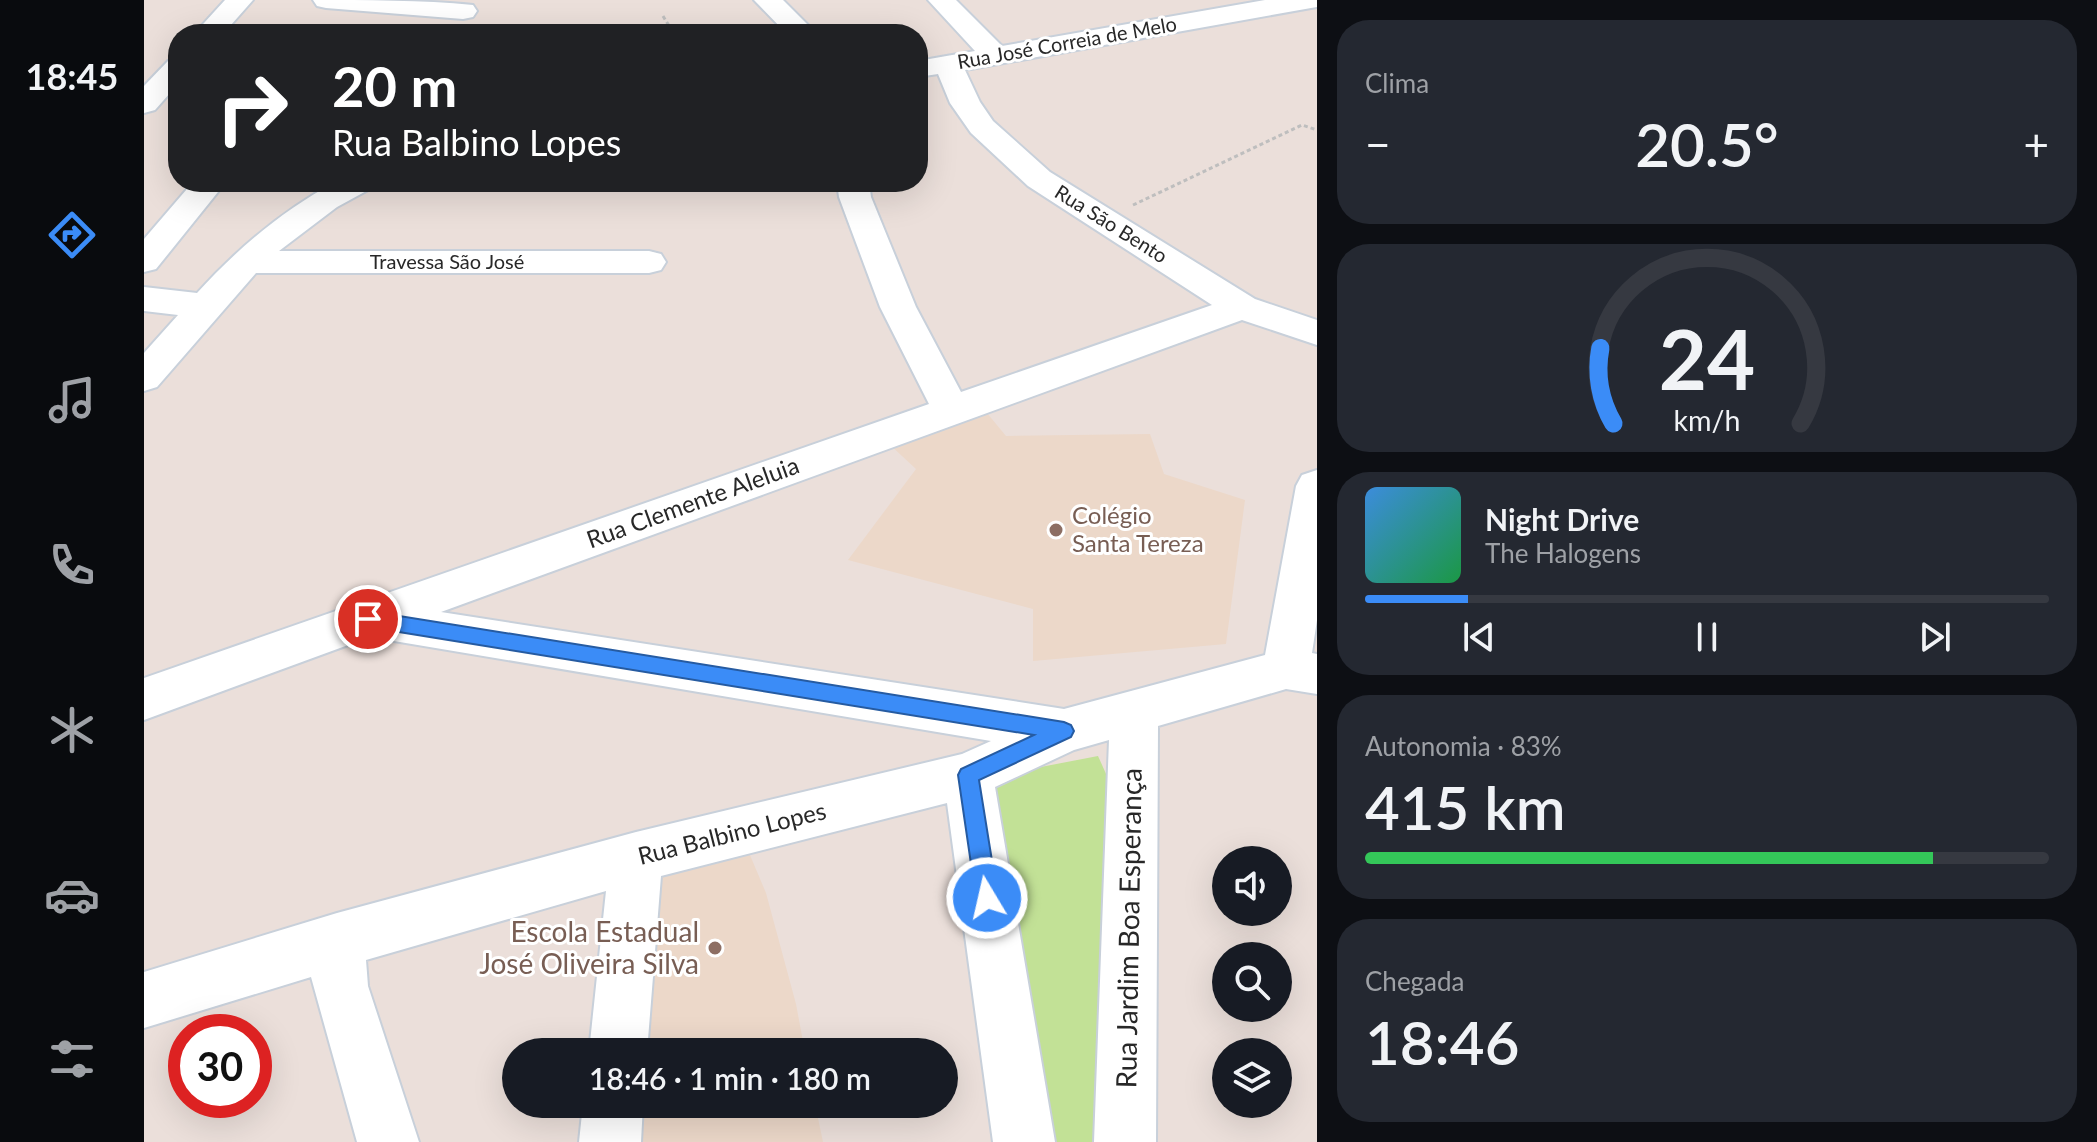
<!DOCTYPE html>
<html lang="pt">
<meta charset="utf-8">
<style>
body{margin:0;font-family:Lato,sans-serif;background:#242831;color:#f1f3f6;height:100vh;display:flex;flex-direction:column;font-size:30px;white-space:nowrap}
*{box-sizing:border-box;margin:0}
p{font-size:26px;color:#9ea1a6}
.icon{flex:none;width:44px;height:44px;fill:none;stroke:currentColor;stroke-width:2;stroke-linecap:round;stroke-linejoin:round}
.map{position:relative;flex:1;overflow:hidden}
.panel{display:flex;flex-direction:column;gap:20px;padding:20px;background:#0d0f14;width:780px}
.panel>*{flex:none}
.hud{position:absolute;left:24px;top:24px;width:760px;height:168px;border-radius:32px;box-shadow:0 8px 32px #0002;background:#202124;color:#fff;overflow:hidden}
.tools{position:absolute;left:1068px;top:846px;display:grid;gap:16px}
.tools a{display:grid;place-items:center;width:80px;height:80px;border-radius:50%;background:#171b24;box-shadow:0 8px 32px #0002;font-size:40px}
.speed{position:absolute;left:24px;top:1014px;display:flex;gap:16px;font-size:40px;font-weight:700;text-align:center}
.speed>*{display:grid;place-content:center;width:104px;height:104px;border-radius:50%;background:#171b24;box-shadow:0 8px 32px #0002;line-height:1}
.speed .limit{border:12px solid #d22;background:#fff;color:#111}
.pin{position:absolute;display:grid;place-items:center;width:68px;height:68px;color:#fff;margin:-34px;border:4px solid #fff;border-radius:50%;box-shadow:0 2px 8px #0007}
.me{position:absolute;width:88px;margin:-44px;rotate:351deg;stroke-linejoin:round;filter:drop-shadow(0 0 6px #0008)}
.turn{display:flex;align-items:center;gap:28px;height:168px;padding:0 32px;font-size:36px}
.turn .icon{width:104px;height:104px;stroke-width:2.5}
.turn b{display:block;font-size:56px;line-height:68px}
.big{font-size:60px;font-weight:600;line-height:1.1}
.panel .card{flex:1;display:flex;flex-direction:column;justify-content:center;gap:12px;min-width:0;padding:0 28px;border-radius:32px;background:#242831}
.panel .dial{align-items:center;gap:0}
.dial svg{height:208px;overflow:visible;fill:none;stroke:#363941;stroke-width:7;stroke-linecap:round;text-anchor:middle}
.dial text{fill:#f1f3f6;stroke:none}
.song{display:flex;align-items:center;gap:24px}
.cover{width:96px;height:96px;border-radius:12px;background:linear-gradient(135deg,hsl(210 70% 55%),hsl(140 70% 35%))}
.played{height:8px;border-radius:4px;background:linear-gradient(90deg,#3b8cf7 15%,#363941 15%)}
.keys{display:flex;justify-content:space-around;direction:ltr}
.heat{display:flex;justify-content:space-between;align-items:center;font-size:44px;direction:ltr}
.charge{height:12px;border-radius:6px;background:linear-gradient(90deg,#34c759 83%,#363941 0)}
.trip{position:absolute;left:358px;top:1038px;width:456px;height:80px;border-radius:40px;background:#171b24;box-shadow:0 8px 32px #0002;font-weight:600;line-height:80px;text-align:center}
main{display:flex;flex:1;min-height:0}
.tabs{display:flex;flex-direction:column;width:144px;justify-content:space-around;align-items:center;background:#090b0e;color:#9ea1a6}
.tabs .icon{width:56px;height:56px}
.tabs .selected{color:#3b8cf7}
.tabs b{font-size:36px;color:#f1f3f6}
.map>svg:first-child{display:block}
</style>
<main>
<nav class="tabs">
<b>18:45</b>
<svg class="icon selected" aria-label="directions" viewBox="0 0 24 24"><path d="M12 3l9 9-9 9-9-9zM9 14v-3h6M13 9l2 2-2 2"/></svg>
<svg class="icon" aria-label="music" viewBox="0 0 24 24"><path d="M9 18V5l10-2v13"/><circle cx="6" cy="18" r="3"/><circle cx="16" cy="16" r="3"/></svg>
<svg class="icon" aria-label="phone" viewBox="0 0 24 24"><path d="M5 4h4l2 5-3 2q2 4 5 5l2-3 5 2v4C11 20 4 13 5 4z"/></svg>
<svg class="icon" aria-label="climate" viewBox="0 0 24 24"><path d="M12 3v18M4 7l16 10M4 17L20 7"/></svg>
<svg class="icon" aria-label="car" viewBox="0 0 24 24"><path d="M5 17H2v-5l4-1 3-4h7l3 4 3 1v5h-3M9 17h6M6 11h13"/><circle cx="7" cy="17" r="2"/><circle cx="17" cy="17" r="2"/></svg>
<svg class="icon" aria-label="filters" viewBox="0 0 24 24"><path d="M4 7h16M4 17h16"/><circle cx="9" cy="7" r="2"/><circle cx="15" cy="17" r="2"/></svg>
</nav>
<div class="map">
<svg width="1173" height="1142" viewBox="0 0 1173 1142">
<rect width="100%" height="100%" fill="#ebdfda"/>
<path fill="#ecd8c9" d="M 838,407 L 862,436 L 1006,434 L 1020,474 L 1101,500 L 1082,644 L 889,661 L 889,609 L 704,560 L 772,469 L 744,443 Z
M 600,841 L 622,893 L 652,1004 L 661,1052 L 497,1052 L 509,869 Z
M 494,1104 L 671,1104 L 679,1142 L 491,1142 Z"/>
<path fill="#c2e196" d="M 954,756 L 963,776 L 959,1142 L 898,1142 L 850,776 Z"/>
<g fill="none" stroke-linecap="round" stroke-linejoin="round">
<g stroke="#c8d0da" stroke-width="4">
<path id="minor" d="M 81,0 L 109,0 L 79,34 L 50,34 Z
M 169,0 C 220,0 278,0 329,5 L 333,11 L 329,17 L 319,19 L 182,8 L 173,6 Z
M 610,0 L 639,0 L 673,34 L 643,34 Z
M 784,0 L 812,0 L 858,46 L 1121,0 L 1173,0 L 1173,7 L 1167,8 L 821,70 L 836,102 L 849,121 L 906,172 L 1111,299 L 1173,320 L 1173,345 L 1098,320 L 297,612 L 920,709 L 1121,655 L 1152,486 L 1158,475 L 1173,470 L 1173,620 L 1168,653 L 1173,654 L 1173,694 L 1142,689 L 1014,726 L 1012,1142 L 950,1142 L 965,740 L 930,750 L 851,787 L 911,1142 L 849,1142 L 803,803 L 517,876 L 503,1052 L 445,1052 L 462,891 L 222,960 L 224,986 L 275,1142 L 213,1142 L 167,977 L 0,1028 L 0,972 L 193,913 L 492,832 L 818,754 L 847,741 L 226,637 L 0,720 L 0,678 L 785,404 L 736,307 L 695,197 L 693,182 L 725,182 L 727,197 L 772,307 L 817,392 L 1068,305 L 884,186 L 827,133 L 806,103 L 794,74 L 774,77 L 774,61 L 831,51 Z
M 34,58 L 34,84 L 11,110 L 0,113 L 0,86 L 24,61 Z
M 49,182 L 82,182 L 12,269 L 0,272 L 0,239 Z
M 191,182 L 231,182 L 226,189 L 193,207 L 135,251 L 505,251 L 517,254 L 522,262 L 517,270 L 505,273 L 112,273 L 13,387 L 0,391 L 0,353 L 34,315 L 0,311 L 0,287 L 53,293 C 93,249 138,211 191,182 Z
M 439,1104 L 499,1104 L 497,1142 L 435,1142 Z"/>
</g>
<path stroke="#bebebe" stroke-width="3" stroke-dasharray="4 3" stroke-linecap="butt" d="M 519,16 L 530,34
M 989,205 L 1158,125 L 1173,130"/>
<use href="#minor" fill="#fff" fill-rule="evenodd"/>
</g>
<path fill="#3b8cf7" stroke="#265ba1" stroke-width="2" d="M 224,611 L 920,722 L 927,725 L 930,731 L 927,737 L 835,780 L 854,898 L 851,905 L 843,908 L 835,905 L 832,898 L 814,775 L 817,769 L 890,735 L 224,627 L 217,624 L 215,619 L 217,614 Z"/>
<g fill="#8d6e63" stroke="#fff" stroke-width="3">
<circle cx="912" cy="530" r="8"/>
<circle cx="571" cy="948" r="8"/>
</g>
<g text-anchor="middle" stroke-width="6" stroke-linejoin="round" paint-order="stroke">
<g font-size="20" fill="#282828" stroke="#fff">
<text transform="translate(923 43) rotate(-10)" y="7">Rua José Correia de Melo</text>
<text transform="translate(967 224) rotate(32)" y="7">Rua São Bento</text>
<text x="303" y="269">Travessa São José</text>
</g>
<g font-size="24" fill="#282828" stroke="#fff">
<text transform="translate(549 503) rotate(-20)" y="8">Rua Clemente Aleluia</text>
<text transform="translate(588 834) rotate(-14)" y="8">Rua Balbino Lopes</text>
</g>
<g font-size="24" fill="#785e54" stroke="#fff" text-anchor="start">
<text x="928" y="524">Colégio<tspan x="928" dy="28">Santa Tereza</tspan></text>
</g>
<g font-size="28" fill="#282828" stroke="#fff">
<text transform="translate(985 928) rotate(-89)" y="10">Rua Jardim Boa Esperança</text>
</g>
<g font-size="28" fill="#785e54" stroke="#fff" text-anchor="end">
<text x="555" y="942">Escola Estadual<tspan x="555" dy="32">José Oliveira Silva</tspan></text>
</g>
</g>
</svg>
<div class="tools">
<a><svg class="icon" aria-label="sound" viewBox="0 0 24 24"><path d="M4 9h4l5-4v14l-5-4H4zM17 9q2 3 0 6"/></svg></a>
<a><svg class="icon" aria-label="search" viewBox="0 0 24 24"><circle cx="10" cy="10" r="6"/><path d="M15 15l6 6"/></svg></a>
<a><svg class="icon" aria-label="layers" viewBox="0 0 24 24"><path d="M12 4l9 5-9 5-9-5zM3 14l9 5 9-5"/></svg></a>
</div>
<div class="speed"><div class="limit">30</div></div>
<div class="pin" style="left:224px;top:619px;background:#d93025"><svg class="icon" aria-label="arrive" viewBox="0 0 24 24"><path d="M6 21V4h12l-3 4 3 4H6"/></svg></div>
<svg class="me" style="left:843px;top:898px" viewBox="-20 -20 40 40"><circle r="17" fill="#3b8cf7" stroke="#fff" stroke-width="3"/><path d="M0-11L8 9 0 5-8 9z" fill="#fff"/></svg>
<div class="trip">18:46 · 1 min · 180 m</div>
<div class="hud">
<div class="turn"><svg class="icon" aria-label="right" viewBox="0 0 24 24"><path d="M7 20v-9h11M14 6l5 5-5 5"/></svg><div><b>20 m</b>Rua Balbino Lopes</div></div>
</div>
</div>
<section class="panel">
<div class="card"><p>Clima</p>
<div class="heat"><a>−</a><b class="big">20.5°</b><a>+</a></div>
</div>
<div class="card dial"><svg viewBox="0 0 100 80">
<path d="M14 69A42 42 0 1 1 86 69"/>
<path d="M14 69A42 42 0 0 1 9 40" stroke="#3b8cf7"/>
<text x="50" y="56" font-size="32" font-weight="700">24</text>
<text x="50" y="72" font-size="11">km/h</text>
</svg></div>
<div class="card">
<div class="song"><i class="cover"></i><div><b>Night Drive</b><p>The Halogens</p></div></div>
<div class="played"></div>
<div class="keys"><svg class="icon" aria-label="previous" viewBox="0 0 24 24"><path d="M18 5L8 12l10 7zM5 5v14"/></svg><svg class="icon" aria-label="pause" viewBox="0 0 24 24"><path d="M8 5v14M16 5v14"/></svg><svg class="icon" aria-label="next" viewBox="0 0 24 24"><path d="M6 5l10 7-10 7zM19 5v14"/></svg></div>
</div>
<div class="card"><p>Autonomia · 83%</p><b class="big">415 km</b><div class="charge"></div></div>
<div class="card"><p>Chegada</p><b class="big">18:46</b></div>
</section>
</main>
